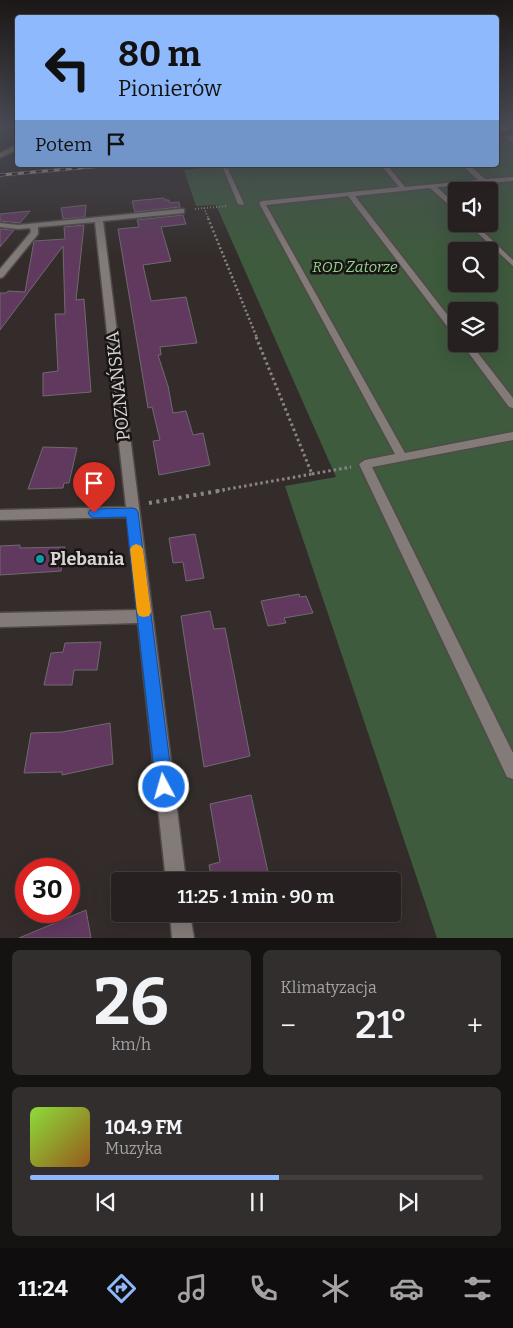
<!DOCTYPE html>
<html lang="pl">
<meta charset="utf-8">
<style>
body{margin:0;font-family:Bitter,serif;background:#322e2d;color:#f1f3f6;height:100vh;display:flex;flex-direction:column;font-size:19px;white-space:nowrap}
*{box-sizing:border-box;margin:0}
p{font-size:16px;color:#a4a3a5}
.icon{flex:none;width:28px;height:28px;fill:none;stroke:currentColor;stroke-width:2;stroke-linecap:round;stroke-linejoin:round}
.map{position:relative;height:938px;overflow:hidden}
.panel{display:flex;flex-direction:column;gap:12px;padding:12px;background:#151212;flex:1}
.panel>*{flex:none}
.guide{position:absolute;left:15px;top:15px;width:484px;height:152px;border-radius:5px;box-shadow:0 5px 20px #0002,0 0 0 1px #423e3e;background:#8eb9fc;color:#111;overflow:hidden}
.controls{position:absolute;left:448px;top:182px;display:grid;gap:10px}
.controls a{display:grid;place-items:center;width:50px;height:50px;border-radius:5px;background:#262120;box-shadow:0 5px 20px #0002,0 0 0 1px #423e3e;font-size:25px}
.speed{position:absolute;left:15px;top:858px;display:flex;gap:10px;font-size:25px;font-weight:700;text-align:center}
.speed>*{display:grid;place-content:center;width:65px;height:65px;border-radius:50%;background:#262120;box-shadow:0 5px 20px #0002,0 0 0 1px #423e3e;line-height:1}
.speed .limit{border:8px solid #d22;background:#fff;color:#111}
.pin{position:absolute;display:grid;place-items:center;width:42px;height:42px;color:#fff;margin:-51px -21px;border-radius:50% 50% 50% 0;rotate:-45deg;box-shadow:0 0 5px #0007}
.pin .icon{rotate:45deg}
.me{position:absolute;width:55px;margin:-28px;rotate:354deg;stroke-linejoin:round;filter:drop-shadow(0 0 4px #0008)}
.turn{display:flex;align-items:center;gap:18px;height:105px;padding:0 20px;font-size:22px}
.turn .icon{width:65px;height:65px;stroke-width:2.5}
.turn b{display:block;font-size:35px;line-height:42px}
.then{display:flex;align-items:center;height:48px;padding:0 20px;background:#0003;gap:10px;font-size:19px}
.big{font-size:38px;font-weight:600;line-height:1.1}
.panel .tile{flex:1;display:flex;flex-direction:column;justify-content:center;gap:8px;min-width:0;padding:0 18px;border-radius:8px;background:#322e2d}
.panel .dial{align-items:center;gap:0}
.dial b{font-size:65px;line-height:1}
.song{display:flex;align-items:center;gap:15px}
.cover{width:60px;height:60px;border-radius:8px;background:linear-gradient(135deg,hsl(90 70% 55%),hsl(30 70% 35%))}
.played{height:5px;border-radius:2px;background:linear-gradient(90deg,#8eb9fc 55%,#423e3e 55%)}
.keys{display:flex;justify-content:space-around;direction:ltr}
.heat{display:flex;justify-content:space-between;align-items:center;font-size:28px;direction:ltr}
.panel .tiles{flex:1;display:grid;gap:12px;grid-template-columns:1fr 1fr}
.tile:last-child{grid-column:span 2}
.trip{position:absolute;left:111px;top:872px;width:290px;height:50px;border-radius:5px;background:#262120;box-shadow:0 5px 20px #0002,0 0 0 1px #423e3e;font-weight:600;line-height:50px;text-align:center}
.dock{display:flex;height:80px;justify-content:space-around;align-items:center;background:#0f0d0d;color:#a4a3a5}
.dock .icon{width:35px;height:35px}
.dock .active{color:#8eb9fc}
.dock b{font-size:22px;color:#f1f3f6}
.map>svg:first-child{display:block}
</style>
<div class="map">
<svg width="513" height="938" viewBox="0 0 513 938">
<rect width="100%" height="100%" fill="#332c2a"/>
<path fill="#41342f" d="M 83,165 L 142,165 L 0,178 L 0,173 Z"/>
<path fill="#3e5b3d" fill-rule="evenodd" d="M 513,135 L 513,938 L 437,938 L 285,486 L 336,477 L 216,205 L 196,206 L 184,170 L 230,165 L 496,165 L 496,137 ZM 456,191 L 489,191 L 489,224 L 456,224 ZM 456,251 L 489,251 L 489,284 L 456,284 ZM 456,311 L 489,311 L 489,344 L 456,344 Z"/>
<path fill="#61395f" stroke="#706a70" d="M 164,198 L 165,200 L 169,200 L 170,203 L 179,202 L 180,207 L 135,212 L 132,201 Z
M 86,205 L 85,217 L 63,219 L 61,208 Z
M 30,211 L 20,223 L 0,221 L 0,214 Z
M 183,215 L 186,224 L 161,227 L 171,261 L 143,265 L 151,301 L 186,297 L 197,343 L 160,347 L 161,355 L 158,355 L 168,386 L 173,413 L 186,411 L 193,435 L 203,433 L 210,465 L 159,475 L 153,441 L 160,440 L 152,407 L 148,408 L 118,229 L 139,227 L 137,220 Z
M 84,225 L 76,300 L 84,299 L 91,392 L 43,396 L 43,373 L 58,371 L 55,314 L 65,314 L 63,246 L 0,330 L 0,293 L 6,293 L 8,291 L 25,292 L 34,241 L 65,239 L 64,227 Z
M 0,229 L 14,230 L 0,247 Z
M 43,447 L 77,448 L 69,483 L 64,483 L 63,488 L 28,489 Z
M 195,534 L 204,578 L 186,581 L 183,562 L 173,563 L 169,538 Z
M 20,545 L 20,548 L 65,547 L 61,571 L 0,575 L 0,546 Z
M 299,594 L 300,597 L 306,596 L 313,613 L 284,618 L 286,623 L 268,626 L 261,601 Z
M 210,611 L 214,629 L 225,628 L 250,756 L 204,767 L 181,616 Z
M 101,642 L 97,670 L 74,670 L 72,685 L 44,685 L 51,653 L 63,652 L 65,643 Z
M 110,723 L 113,764 L 62,775 L 62,772 L 24,773 L 31,733 L 62,732 Z
M 251,795 L 270,881 L 212,881 L 209,865 L 220,862 L 210,804 Z
M 86,910 L 91,938 L 19,938 Z"/>
<g fill="none" stroke-linecap="round" stroke-linejoin="round">
<g stroke="#504a49" stroke-width="3">
<path id="service" d="M 510,136 L 513,138 L 513,143 L 507,138 Z
M 381,165 L 387,165 L 405,187 L 478,180 L 462,165 L 469,165 L 485,179 L 513,177 L 513,181 L 437,187 L 456,205 L 456,211 L 430,188 L 355,196 L 456,326 L 456,335 L 453,334 L 348,196 L 266,205 L 405,453 L 513,432 L 513,440 L 372,467 L 513,753 L 513,779 L 507,777 L 359,464 L 365,460 L 395,454 L 259,203 L 262,201 L 399,187 Z
M 223,168 L 228,169 L 244,204 L 243,205 L 238,204 Z
M 468,224 L 475,224 L 513,260 L 513,266 Z
M 462,344 L 471,344 L 513,398 L 513,408 L 509,407 Z"/>
</g>
<g stroke="#504a49" stroke-width="3">
<path id="minor" d="M 181,209 L 184,209 L 184,213 L 103,221 L 186,881 L 166,881 L 138,623 L 0,627 L 0,613 L 137,610 L 127,517 L 0,520 L 0,510 L 126,507 L 95,222 L 38,227 L 38,234 L 3,277 L 0,278 L 0,269 L 31,232 L 30,228 L 18,229 L 0,227 L 0,223 L 18,225 Z
M 170,914 L 190,914 L 194,938 L 172,938 Z"/>
</g>
<g stroke="#504a49" stroke-width="3">
<path id="secondary" d="M 18,144 L 18,149 L 0,158 L 0,153 Z"/>
</g>
<path stroke="#8b8684" stroke-width="2" stroke-dasharray="1 2" stroke-linecap="butt" d="M 204,208 L 228,206
M 195,209 L 204,208 L 209,220"/>
<path stroke="#8b8684" stroke-width="2.5" stroke-dasharray="2 2.5" stroke-linecap="butt" d="M 208,218 L 257,338"/>
<path stroke="#8b8684" stroke-width="3" stroke-dasharray="2.5 3" stroke-linecap="butt" d="M 312,474 L 351,467
M 217,491 L 312,474 L 256,337"/>
<path stroke="#8b8684" stroke-width="4" stroke-dasharray="3 4.5" stroke-linecap="butt" d="M 149,503 L 224,490"/>
<use href="#service" fill="#837b78" fill-rule="evenodd"/>
<use href="#minor" fill="#837b78" fill-rule="evenodd"/>
<use href="#secondary" fill="#958158" fill-rule="evenodd"/>
<g stroke="#bfbab9" stroke-width="3">
<path id="rail" d="M 496,130 L 513,128
M 0,175 L 113,165"/>
</g>
<use href="#rail" stroke="#181514" stroke-width="2" stroke-dasharray="6" stroke-linecap="butt"/>
</g>
<linearGradient id="sky" x2="0" y2="1"><stop stop-color="#1c1817"/><stop offset="0.49" stop-color="#4a4b55"/><stop offset="1" stop-color="#4a4b55" stop-opacity="0"/></linearGradient>
<rect width="513" height="258" fill="url(#sky)"/>
<path fill="#1a73e8" stroke="#114b97" d="M 132,508 L 136,509 L 138,512 L 173,787 L 170,793 L 164,795 L 159,793 L 156,787 L 126,517 L 94,518 L 90,516 L 88,513 L 90,510 L 94,509 Z"/>
<path fill="#f59e0b" d="M 136,544 L 141,546 L 143,549 L 151,612 L 149,616 L 144,617 L 139,616 L 137,612 L 130,549 L 132,546 Z"/>
<circle fill="#0f9aa8" stroke="#181514" stroke-width="2" cx="40" cy="559" r="5"/>
<g text-anchor="middle" stroke-width="5" stroke-linejoin="round" paint-order="stroke">
<g font-size="15" font-style="italic" fill="#95d392" stroke="#181514">
<text x="355" y="272">ROD Zatorze</text>
</g>
<g font-size="18" fill="#d8d4d3" stroke="#181514">
<text transform="translate(118 386) rotate(-96)" y="6">POZNAŃSKA</text>
</g>
<g font-size="18" font-weight="bold" fill="#d8d4d3" stroke="#181514" text-anchor="start">
<text x="50" y="565">Plebania</text>
</g>
</g>
</svg>
<div class="controls">
<a><svg class="icon" aria-label="sound" viewBox="0 0 24 24"><path d="M4 9h4l5-4v14l-5-4H4zM17 9q2 3 0 6"/></svg></a>
<a><svg class="icon" aria-label="search" viewBox="0 0 24 24"><circle cx="10" cy="10" r="6"/><path d="M15 15l6 6"/></svg></a>
<a><svg class="icon" aria-label="layers" viewBox="0 0 24 24"><path d="M12 4l9 5-9 5-9-5zM3 14l9 5 9-5"/></svg></a>
</div>
<div class="speed"><div class="limit">30</div></div>
<div class="pin" style="left:94px;top:513px;background:#d93025"><svg class="icon" aria-label="arrive" viewBox="0 0 24 24"><path d="M6 21V4h12l-3 4 3 4H6"/></svg></div>
<svg class="me" style="left:164px;top:787px" viewBox="-20 -20 40 40"><circle r="17" fill="#1a73e8" stroke="#fff" stroke-width="3"/><path d="M0-11L8 9 0 5-8 9z" fill="#fff"/></svg>
<div class="trip">11:25 · 1 min · 90 m</div>
<div class="guide">
<div class="turn"><svg class="icon" aria-label="left" viewBox="0 0 24 24"><path d="M17 20v-9H6M10 6l-5 5 5 5"/></svg><div><b>80 m</b>Pionierów</div></div>
<div class="then">Potem<svg class="icon" aria-label="arrive" viewBox="0 0 24 24"><path d="M6 21V4h12l-3 4 3 4H6"/></svg></div>
</div>
</div>
<section class="panel">
<div class="tiles">
<div class="tile dial"><b>26</b><p>km/h</p></div>
<div class="tile"><p>Klimatyzacja</p>
<div class="heat"><a>−</a><b class="big">21°</b><a>+</a></div>
</div>
<div class="tile">
<div class="song"><i class="cover"></i><div><b>104.9 FM</b><p>Muzyka</p></div></div>
<div class="played"></div>
<div class="keys"><svg class="icon" aria-label="previous" viewBox="0 0 24 24"><path d="M18 5L8 12l10 7zM5 5v14"/></svg><svg class="icon" aria-label="pause" viewBox="0 0 24 24"><path d="M8 5v14M16 5v14"/></svg><svg class="icon" aria-label="next" viewBox="0 0 24 24"><path d="M6 5l10 7-10 7zM19 5v14"/></svg></div>
</div>
</div>
</section>
<nav class="dock">
<b>11:24</b>
<svg class="icon active" aria-label="directions" viewBox="0 0 24 24"><path d="M12 3l9 9-9 9-9-9zM9 14v-3h6M13 9l2 2-2 2"/></svg>
<svg class="icon" aria-label="music" viewBox="0 0 24 24"><path d="M9 18V5l10-2v13"/><circle cx="6" cy="18" r="3"/><circle cx="16" cy="16" r="3"/></svg>
<svg class="icon" aria-label="phone" viewBox="0 0 24 24"><path d="M5 4h4l2 5-3 2q2 4 5 5l2-3 5 2v4C11 20 4 13 5 4z"/></svg>
<svg class="icon" aria-label="climate" viewBox="0 0 24 24"><path d="M12 3v18M4 7l16 10M4 17L20 7"/></svg>
<svg class="icon" aria-label="car" viewBox="0 0 24 24"><path d="M5 17H2v-5l4-1 3-4h7l3 4 3 1v5h-3M9 17h6M6 11h13"/><circle cx="7" cy="17" r="2"/><circle cx="17" cy="17" r="2"/></svg>
<svg class="icon" aria-label="filters" viewBox="0 0 24 24"><path d="M4 7h16M4 17h16"/><circle cx="9" cy="7" r="2"/><circle cx="15" cy="17" r="2"/></svg>
</nav>
